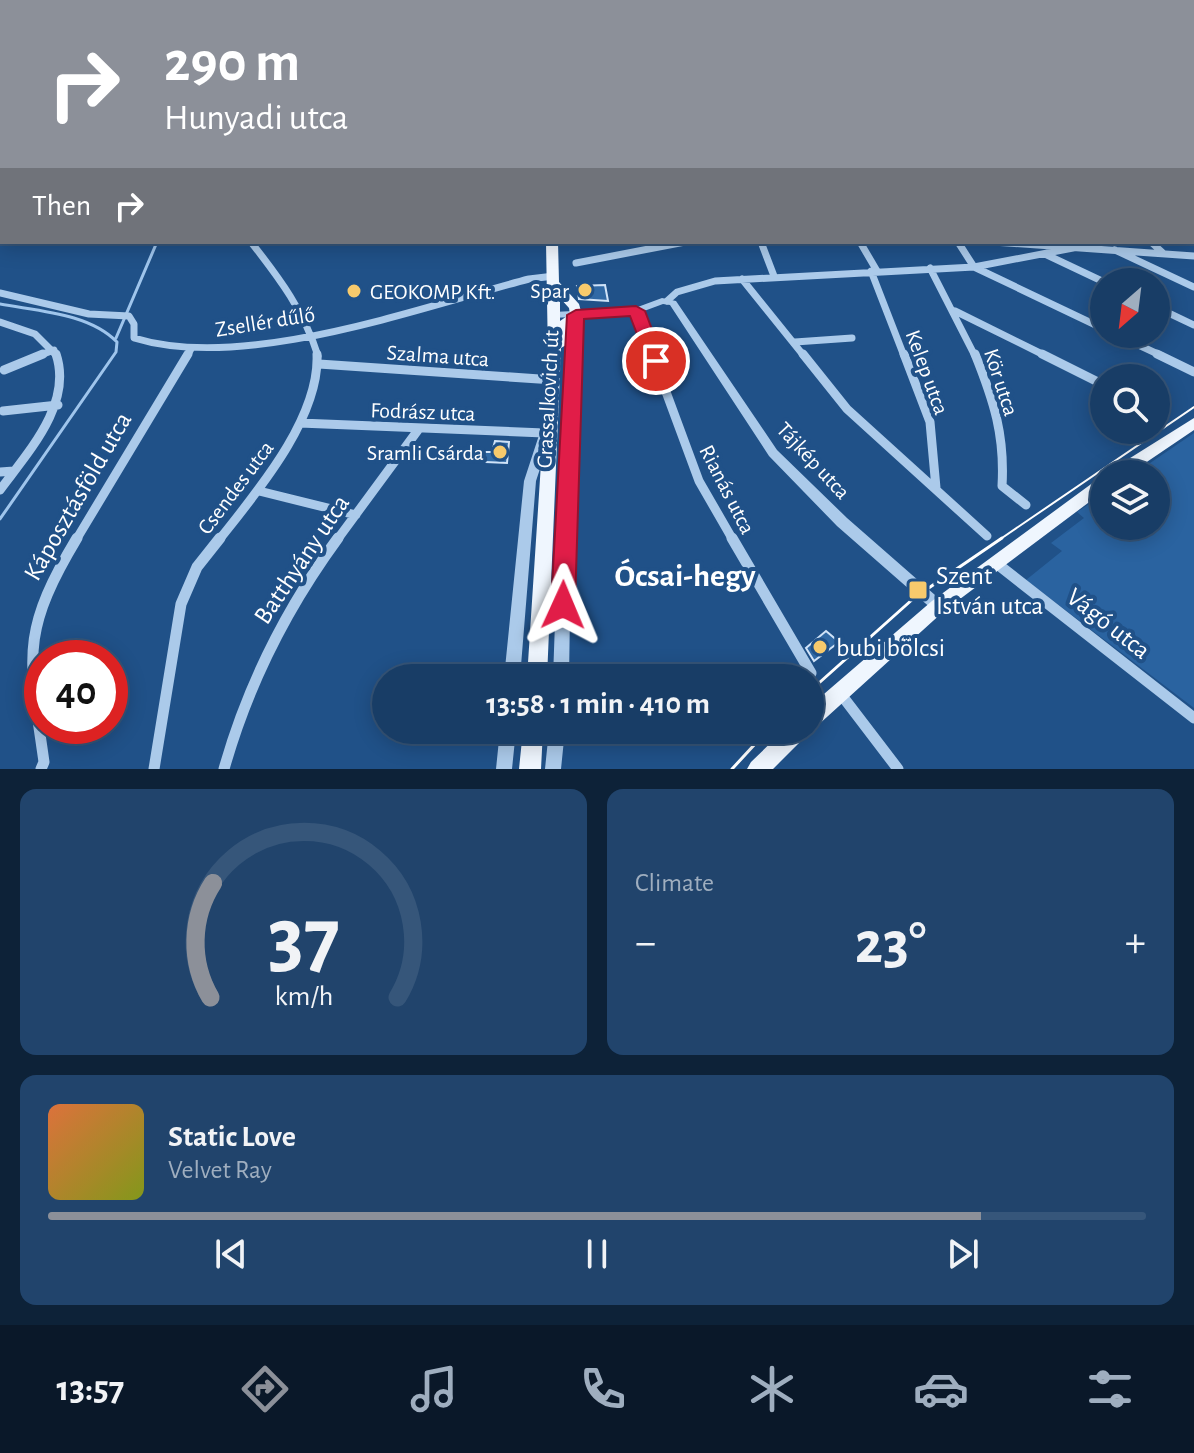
<!DOCTYPE html>
<meta charset="utf-8">
<style>
body{margin:0;font-family:"Alegreya Sans",sans-serif;background:#21446c;color:#f1f3f6;height:100vh;display:flex;flex-direction:column;font-size:30px;white-space:nowrap}
*{box-sizing:border-box;margin:0}
p{font-size:26px;color:#9faebf}
.icon{flex:none;width:44px;height:44px;fill:none;stroke:currentColor;stroke-width:2;stroke-linecap:round;stroke-linejoin:round}
.map{position:relative;height:769px;overflow:hidden}
.details{display:flex;flex-direction:column;gap:20px;padding:20px;background:#0d2238;flex:1}
.details>*{flex:none}
.top-card{position:absolute;left:0px;top:0px;width:1194px;height:244px;box-shadow:0 4px 20px #0003,0 0 0 2px #36567a;background:#8c9099;color:#fff;overflow:hidden}
.needle{width:52px;rotate:208deg}
.controls{position:absolute;left:1090px;top:268px;display:grid;gap:16px}
.controls a{display:grid;place-items:center;width:80px;height:80px;border-radius:50%;background:#183d66;box-shadow:0 4px 20px #0003,0 0 0 2px #36567a;font-size:40px}
.speed{position:absolute;left:24px;top:640px;display:flex;gap:16px;font-size:40px;font-weight:700;text-align:center}
.speed>*{display:grid;place-content:center;width:104px;height:104px;border-radius:50%;background:#183d66;box-shadow:0 4px 20px #0003,0 0 0 2px #36567a;line-height:1}
.speed .limit{border:12px solid #d22;background:#fff;color:#111}
.pin{position:absolute;display:grid;place-items:center;width:68px;height:68px;color:#fff;margin:-34px;border:4px solid #fff;border-radius:50%;box-shadow:0 2px 8px #0007}
.me{position:absolute;width:88px;margin:-44px;rotate:1deg;stroke-linejoin:round;filter:drop-shadow(0 0 6px #0008)}
.turn{display:flex;align-items:center;gap:28px;height:168px;padding:0 32px;font-size:36px}
.turn .icon{width:104px;height:104px;stroke-width:2.5}
.turn b{display:block;font-size:56px;line-height:68px}
.then{display:flex;align-items:center;height:76px;padding:0 32px;background:#0003;gap:16px;font-size:30px}
.big{font-size:60px;font-weight:700;line-height:1.1}
.details .card{flex:1;display:flex;flex-direction:column;justify-content:center;gap:12px;min-width:0;padding:0 28px;border-radius:16px;background:#21446c}
.details .dial{align-items:center;gap:0}
.dial svg{height:208px;overflow:visible;fill:none;stroke:#36567a;stroke-width:7;stroke-linecap:round;text-anchor:middle}
.dial text{fill:#f1f3f6;stroke:none}
.song{display:flex;align-items:center;gap:24px}
.cover{width:96px;height:96px;border-radius:12px;background:linear-gradient(135deg,hsl(20 70% 55%),hsl(70 70% 35%))}
.played{height:8px;border-radius:4px;background:linear-gradient(90deg,#8c9099 85%,#36567a 85%)}
.keys{display:flex;justify-content:space-around;direction:ltr}
.heat{display:flex;justify-content:space-between;align-items:center;font-size:44px;direction:ltr}
.details .tiles{flex:1;display:grid;gap:20px;grid-template-columns:1fr 1fr}
.card:last-child{grid-column:span 2}
.trip{position:absolute;left:372px;top:664px;width:452px;height:80px;border-radius:40px;background:#183d66;box-shadow:0 4px 20px #0003,0 0 0 2px #36567a;font-weight:700;line-height:80px;text-align:center}
.dock{display:flex;height:128px;justify-content:space-around;align-items:center;background:#0a1829;color:#9faebf}
.dock .icon{width:56px;height:56px}
.dock .selected{color:#8c9099}
.dock b{font-size:36px;color:#f1f3f6}
.map>svg:first-child{display:block}
</style>
<div class="map">
<svg width="1194" height="769" viewBox="0 0 1194 769">
<rect width="100%" height="100%" fill="#205188"/>
<path fill="#2a63a0" d="M 1194,433 L 1194,708 L 1026,580 L 1062,551 L 1051,543 L 1084,518 L 1077,512 L 1104,494 L 1104,526 L 1156,526 L 1156,474 L 1134,474 Z"/>
<g fill="none" stroke-linecap="round" stroke-linejoin="round">
<path stroke="#9fc5ec" stroke-width="3" d="M 0,304 C 37,311 89,313 117,342 L 116,352 L 0,519
M 116,338 L 157,242"/>
</g>
<path fill="#3069a5" stroke="#d0e3f8" stroke-width="2" d="M 605,285 L 608,301 L 579,299 L 577,286 Z
M 495,441 L 509,442 L 507,463 L 464,461 L 466,452 L 492,452 Z
M 826,631 L 839,642 L 814,661 L 806,648 Z"/>
<g fill="none" stroke-linecap="round" stroke-linejoin="round">
<path stroke="#abcaea" stroke-width="4" d="M 904,2 L 909,0"/>
<path stroke="#abcaea" stroke-width="7" d="M 251,242 C 280,279 304,311 318,356
M 761,242 L 774,276
M 860,242 L 877,271
M 958,242 L 974,267 L 1104,329
M 993,242 L 1194,256
M 1151,242 L 1163,253
M 1115,250 L 1194,287
M 1047,255 L 1104,282
M 576,263 L 685,242
M 930,268 L 975,356
M 871,271 L 904,356
M 742,279 L 804,356
M 0,293 L 89,314 L 129,316 L 134,324 L 134,338 C 244,372 418,308 529,279 L 554,276
M 667,301 L 677,292 L 715,281 L 974,267 L 1073,248
M 1156,307 L 1194,325
M 636,311 L 653,356
M 955,311 L 1046,356
M 0,322 L 35,334 L 57,356
M 1115,334 L 1162,356
M 795,342 L 852,338
M 38,356 L 54,350
M 187,356 L 191,349"/>
<path stroke="#abcaea" stroke-width="9" d="M 652,354 L 699,481 L 733,540
M 803,354 L 847,409 L 987,536
M 904,354 L 930,422 L 936,488
M 975,354 C 994,401 1005,436 1002,486 L 1026,505
M 1042,354 L 1104,385
M 1157,354 L 1194,372
M 319,364 L 554,380
M 4,370 L 43,354
M 3,411 L 58,405
M 300,423 L 544,433
M 0,472 L 14,471
M 0,490 C 28,452 73,404 56,354
M 259,491 L 356,515
M 76,540 L 188,354
M 219,540 C 257,492 320,418 317,354
M 337,540 L 418,430"/>
<path stroke="#abcaea" stroke-width="11" d="M 732,538 L 811,673
M 996,563 L 1194,718
M 840,693 L 898,769
M 41,769 L 44,762 C 29,656 20,633 77,538
M 154,769 L 181,604 L 197,567 L 220,538
M 224,769 C 248,684 286,609 338,538"/>
<path fill="#abcaea" fill-rule="evenodd" d="M 662,298 L 676,301 L 777,450 L 847,518 L 943,602 L 945,606 L 943,610 L 938,612 L 933,610 L 837,526 L 769,456 L 670,305 L 663,304 L 636,314 L 581,317 L 572,484 L 569,678 L 553,678 L 560,484 L 571,317 L 553,318 L 548,315 L 553,312 L 635,308 Z
M 548,422 L 554,426 L 536,481 L 520,678 L 504,678 L 524,481 L 542,426 Z
M 500,730 L 516,730 L 512,769 L 496,769 Z
M 549,730 L 565,730 L 561,769 L 545,769 Z"/>
<path fill="#eff6fe" fill-rule="evenodd" d="M 532,0 L 538,0 L 538,2 L 532,2 Z
M 546,242 L 558,242 L 559,282 L 579,304 L 582,315 L 571,326 L 566,345 L 561,348 L 547,678 L 527,678 L 548,356 ZM 560,298 L 569,308 L 570,314 L 560,321 Z
M 1194,418 L 1194,430 L 1129,474 L 1109,474 L 1111,470 Z
M 1104,477 L 1104,491 L 944,611 L 817,726 L 810,729 L 810,706 L 932,601 L 1098,479 Z
M 523,730 L 543,730 L 541,769 L 519,769 Z
M 784,730 L 808,730 L 805,737 L 773,769 L 747,769 L 751,762 Z"/>
<path stroke="#fff" stroke-width="2" d="M 999,540 L 1194,407"/>
<path stroke="#fff" stroke-width="3" d="M 810,691 L 914,598 L 1002,538
M 732,769 L 768,730"/>
<g stroke="#fff" stroke-width="4">
<path id="rail" d="M 333,0 L 337,2
M 853,2 L 861,0"/>
</g>
<use href="#rail" stroke="#205188" stroke-width="2" stroke-dasharray="5" stroke-linecap="butt"/>
</g>
<path fill="#e11d48" stroke="#92132f" stroke-width="2" d="M 636,306 L 645,311 L 664,361 L 662,365 L 649,365 L 630,316 L 584,319 L 575,605 L 571,612 L 563,615 L 554,612 L 551,605 L 567,315 L 576,310 Z"/>
<g fill="#f7ca6c" stroke="#205188" stroke-width="3">
<circle cx="585" cy="290" r="8"/>
<circle cx="354" cy="291" r="8"/>
<circle cx="500" cy="452" r="8"/>
<rect x="908" y="580" width="20" height="20" rx="4"/>
<circle cx="820" cy="647" r="8"/>
</g>
<g text-anchor="middle" stroke-width="8" stroke-linejoin="round" paint-order="stroke">
<g font-size="22" fill="#fff" stroke="#205188" text-anchor="end">
<text x="569" y="298">Spar</text>
<text x="370" y="299" text-anchor="start">GEOKOMP Kft.</text>
<text x="484" y="460">Sramli Csárda</text>
</g>
<g font-size="22" fill="#fff" stroke="#205188">
<text transform="translate(265 321) rotate(-9)" y="8">Zsellér dűlő</text>
<text transform="translate(438 355) rotate(4)" y="8">Szalma utca</text>
<text transform="translate(928 372) rotate(70)" y="8">Kelep utca</text>
<text transform="translate(1002 382) rotate(72)" y="8">Kör utca</text>
<text transform="translate(547 399) rotate(-87)" y="8">Grassalkovich út</text>
<text transform="translate(423 411) rotate(2)" y="8">Fodrász utca</text>
<text transform="translate(814 460) rotate(47)" y="8">Tájkép utca</text>
<text transform="translate(235 487) rotate(-53)" y="8">Csendes utca</text>
<text transform="translate(728 489) rotate(63)" y="8">Rianás utca</text>
</g>
<g font-size="26" fill="#fff" stroke="#205188">
<text transform="translate(77 496) rotate(-60)" y="9">Káposztásföld utca</text>
<text transform="translate(301 559) rotate(-56)" y="9">Batthyány utca</text>
<text transform="translate(1109 623) rotate(38)" y="9">Vágó utca</text>
</g>
<g font-size="26" fill="#fff" stroke="#205188" text-anchor="start">
<text x="936" y="584">Szent<tspan x="936" dy="30">István utca</tspan></text>
<text x="836" y="656">bubi bölcsi</text>
</g>
<g font-size="32" font-weight="bold" fill="#fff" stroke="#205188">
<text x="685" y="586">Ócsai-hegy</text>
</g>
</g>
</svg>
<div class="controls">
<a><svg class="needle" viewBox="-14 -14 28 28"><path d="M0-13l5 13h-10z" fill="#e53935"/><path d="M0 13l5-13h-10z" fill="#9faebf"/></svg></a>
<a><svg class="icon" aria-label="search" viewBox="0 0 24 24"><circle cx="10" cy="10" r="6"/><path d="M15 15l6 6"/></svg></a>
<a><svg class="icon" aria-label="layers" viewBox="0 0 24 24"><path d="M12 4l9 5-9 5-9-5zM3 14l9 5 9-5"/></svg></a>
</div>
<div class="speed"><div class="limit">40</div></div>
<div class="pin" style="left:656px;top:361px;background:#d93025"><svg class="icon" aria-label="arrive" viewBox="0 0 24 24"><path d="M6 21V4h12l-3 4 3 4H6"/></svg></div>
<svg class="me" style="left:563px;top:605px" viewBox="-20 -20 40 40"><path d="M0-17L14 15 0 8-14 15z" fill="#e11d48" stroke="#fff" stroke-width="4"/></svg>
<div class="trip">13:58 · 1 min · 410 m</div>
<div class="top-card">
<div class="turn"><svg class="icon" aria-label="right" viewBox="0 0 24 24"><path d="M7 20v-9h11M14 6l5 5-5 5"/></svg><div><b>290 m</b>Hunyadi utca</div></div>
<div class="then">Then<svg class="icon" aria-label="right" viewBox="0 0 24 24"><path d="M7 20v-9h11M14 6l5 5-5 5"/></svg></div>
</div>
</div>
<section class="details">
<div class="tiles">
<div class="card dial"><svg viewBox="0 0 100 80">
<path d="M14 69A42 42 0 1 1 86 69"/>
<path d="M14 69A42 42 0 0 1 15 25" stroke="#8c9099"/>
<text x="50" y="56" font-size="32" font-weight="700">37</text>
<text x="50" y="72" font-size="11">km/h</text>
</svg></div>
<div class="card"><p>Climate</p>
<div class="heat"><a>−</a><b class="big">23°</b><a>+</a></div>
</div>
<div class="card">
<div class="song"><i class="cover"></i><div><b>Static Love</b><p>Velvet Ray</p></div></div>
<div class="played"></div>
<div class="keys"><svg class="icon" aria-label="previous" viewBox="0 0 24 24"><path d="M18 5L8 12l10 7zM5 5v14"/></svg><svg class="icon" aria-label="pause" viewBox="0 0 24 24"><path d="M8 5v14M16 5v14"/></svg><svg class="icon" aria-label="next" viewBox="0 0 24 24"><path d="M6 5l10 7-10 7zM19 5v14"/></svg></div>
</div>
</div>
</section>
<nav class="dock">
<b>13:57</b>
<svg class="icon selected" aria-label="directions" viewBox="0 0 24 24"><path d="M12 3l9 9-9 9-9-9zM9 14v-3h6M13 9l2 2-2 2"/></svg>
<svg class="icon" aria-label="music" viewBox="0 0 24 24"><path d="M9 18V5l10-2v13"/><circle cx="6" cy="18" r="3"/><circle cx="16" cy="16" r="3"/></svg>
<svg class="icon" aria-label="phone" viewBox="0 0 24 24"><path d="M5 4h4l2 5-3 2q2 4 5 5l2-3 5 2v4C11 20 4 13 5 4z"/></svg>
<svg class="icon" aria-label="climate" viewBox="0 0 24 24"><path d="M12 3v18M4 7l16 10M4 17L20 7"/></svg>
<svg class="icon" aria-label="car" viewBox="0 0 24 24"><path d="M5 17H2v-5l4-1 3-4h7l3 4 3 1v5h-3M9 17h6M6 11h13"/><circle cx="7" cy="17" r="2"/><circle cx="17" cy="17" r="2"/></svg>
<svg class="icon" aria-label="filters" viewBox="0 0 24 24"><path d="M4 7h16M4 17h16"/><circle cx="9" cy="7" r="2"/><circle cx="15" cy="17" r="2"/></svg>
</nav>
